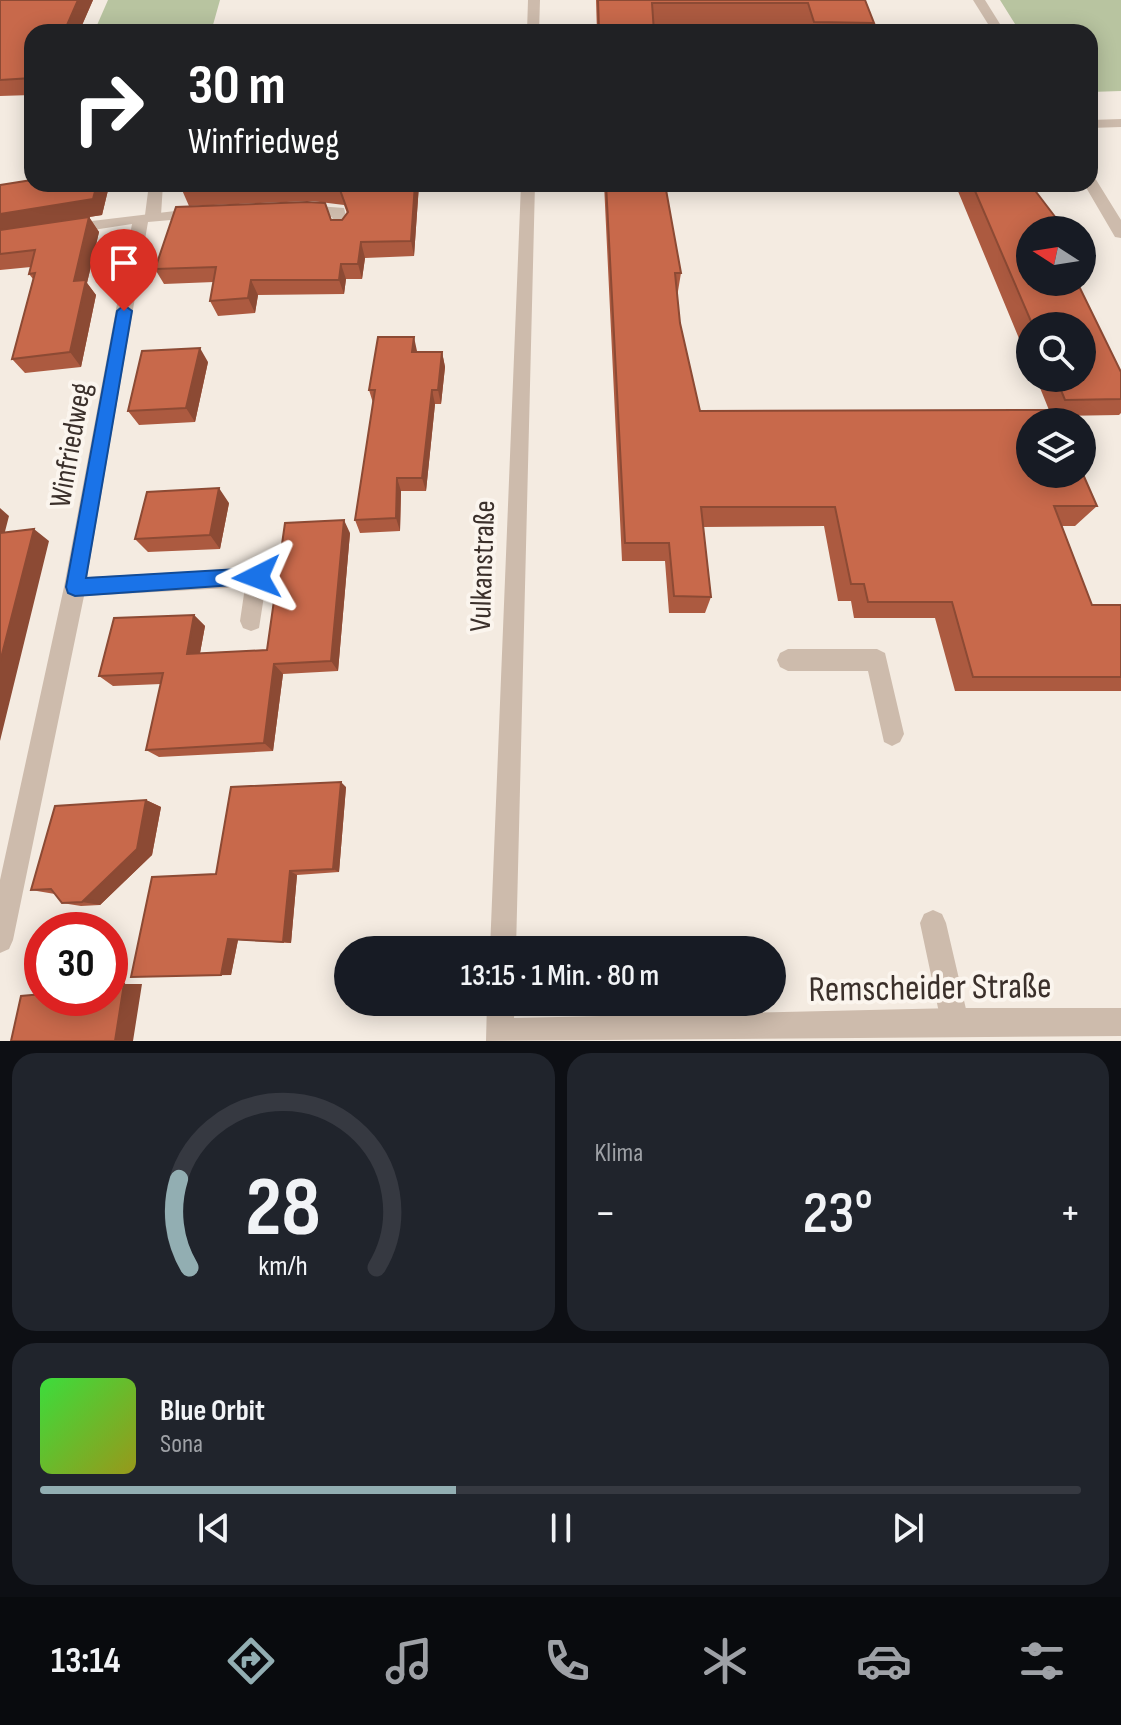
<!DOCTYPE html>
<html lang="de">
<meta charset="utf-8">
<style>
body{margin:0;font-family:"Sofia Sans Condensed",sans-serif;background:#20242c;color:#f1f3f6;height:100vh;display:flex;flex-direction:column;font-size:30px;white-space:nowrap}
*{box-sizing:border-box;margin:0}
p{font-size:26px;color:#9ea1a6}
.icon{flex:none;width:44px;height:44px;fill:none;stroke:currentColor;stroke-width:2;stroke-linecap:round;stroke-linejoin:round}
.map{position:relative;height:1041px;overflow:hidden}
.side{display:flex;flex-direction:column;gap:12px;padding:12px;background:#0d0f14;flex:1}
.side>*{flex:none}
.top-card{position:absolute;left:24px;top:24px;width:1074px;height:168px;border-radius:24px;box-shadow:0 4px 20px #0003;background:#202124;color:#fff;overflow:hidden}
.needle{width:52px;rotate:282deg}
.tools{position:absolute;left:1016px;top:216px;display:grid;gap:16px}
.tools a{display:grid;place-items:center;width:80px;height:80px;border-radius:50%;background:#171b24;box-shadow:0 4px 20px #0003;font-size:40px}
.speed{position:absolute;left:24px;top:912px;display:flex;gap:16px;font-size:40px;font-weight:700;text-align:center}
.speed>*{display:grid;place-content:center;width:104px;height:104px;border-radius:50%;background:#171b24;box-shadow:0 4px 20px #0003;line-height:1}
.speed .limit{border:12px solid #d22;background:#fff;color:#111}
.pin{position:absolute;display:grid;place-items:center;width:68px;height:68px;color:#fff;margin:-82px -34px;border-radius:50% 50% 50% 0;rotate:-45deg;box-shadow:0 0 8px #0007}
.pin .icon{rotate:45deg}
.me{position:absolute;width:88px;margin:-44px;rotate:267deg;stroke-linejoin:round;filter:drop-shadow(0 0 6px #0008)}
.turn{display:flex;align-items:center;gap:28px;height:168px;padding:0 32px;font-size:36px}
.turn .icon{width:104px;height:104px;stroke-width:2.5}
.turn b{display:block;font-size:56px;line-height:68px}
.big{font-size:60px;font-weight:600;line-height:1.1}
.side .widget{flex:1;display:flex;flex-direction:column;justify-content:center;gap:12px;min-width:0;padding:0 28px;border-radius:24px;background:#20242c}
.side .dial{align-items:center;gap:0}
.dial svg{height:208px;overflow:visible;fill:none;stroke:#363941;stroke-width:7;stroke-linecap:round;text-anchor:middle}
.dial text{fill:#f1f3f6;stroke:none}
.song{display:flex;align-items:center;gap:24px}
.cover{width:96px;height:96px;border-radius:12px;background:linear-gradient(135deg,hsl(120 70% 55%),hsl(60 70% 35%))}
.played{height:8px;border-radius:4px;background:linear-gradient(90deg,#92aeb2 40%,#363941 40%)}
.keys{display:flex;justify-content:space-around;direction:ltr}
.heat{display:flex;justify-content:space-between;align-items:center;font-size:44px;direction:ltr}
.side .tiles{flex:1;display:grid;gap:12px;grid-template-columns:1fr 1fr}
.widget:last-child{grid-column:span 2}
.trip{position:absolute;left:334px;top:936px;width:452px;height:80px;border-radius:40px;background:#171b24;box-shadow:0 4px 20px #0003;font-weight:600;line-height:80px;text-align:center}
.tabs{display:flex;height:128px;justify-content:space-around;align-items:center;background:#090b0e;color:#9ea1a6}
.tabs .icon{width:56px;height:56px}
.tabs .on{color:#92aeb2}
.tabs b{font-size:36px;color:#f1f3f6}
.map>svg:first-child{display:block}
</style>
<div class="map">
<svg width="1121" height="1041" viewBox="0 0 1121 1041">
<rect width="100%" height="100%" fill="#f4ebe1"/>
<path fill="#b8c4a0" d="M 108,0 L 220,0 L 211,32 L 94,32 Z
M 1000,0 L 1121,0 L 1121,91 L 1090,92 L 1090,32 L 1020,32 Z
M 452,24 L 451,32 L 259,32 L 261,26 Z"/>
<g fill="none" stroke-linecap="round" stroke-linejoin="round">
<path fill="#cdbbac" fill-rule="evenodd" d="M 1121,119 L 1121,127 L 1090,128 L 1090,120 Z
M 149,184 L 163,184 L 161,215 L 153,220 L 145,215 Z
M 788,649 L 877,649 L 885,653 L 904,734 L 900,742 L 892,746 L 884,742 L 868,671 L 788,671 L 780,667 L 777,660 L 780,653 Z
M 933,910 L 942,914 L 946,923 L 969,1022 L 965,1032 L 955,1036 L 945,1032 L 941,1022 L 920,923 L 924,914 Z"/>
<path fill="#cdbbac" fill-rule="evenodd" d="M 528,0 L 540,0 L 539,32 L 527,32 Z
M 973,0 L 985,0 L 1005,32 L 993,32 Z
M 1090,176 L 1095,178 L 1121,220 L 1121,238 L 1115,237 L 1084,184 L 1090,184 Z
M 521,184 L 535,184 L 516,950 L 490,950 Z
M 304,205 L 344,208 L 349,228 L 341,233 L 336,232 L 332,217 L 299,214 L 299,206 Z
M 200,208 L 205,209 L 205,217 L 148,222 L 87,577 L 257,568 L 264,570 L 267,577 L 259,628 L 251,631 L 243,628 L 240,621 L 245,587 L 84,596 L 13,940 L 9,949 L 0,953 L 0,880 L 64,587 L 132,224 L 67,234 L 59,229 L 67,224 Z
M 487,1002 L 515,1002 L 514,1018 L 955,1008 L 1121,1008 L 1121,1036 L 486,1041 Z"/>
</g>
<path fill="#ac5a40" d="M 0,0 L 93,0 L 79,32 L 32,32 L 32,95 L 0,96 Z
M 596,0 L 865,0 L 874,23 L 871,32 L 803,32 L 801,28 L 654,28 L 654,32 L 597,32 Z
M 32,184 L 108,184 L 109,186 L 102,215 L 89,217 L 99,232 L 87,283 L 96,295 L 81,367 L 25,373 L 12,359 L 33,279 L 29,274 L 31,267 L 0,270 L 0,185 Z
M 184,184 L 419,184 L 414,256 L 365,258 L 362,279 L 346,279 L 344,294 L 258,295 L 255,313 L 218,316 L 210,301 L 214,282 L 164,284 L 155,269 L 331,220 L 342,220 L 347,213 L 344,205 L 312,201 L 189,206 L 182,190 Z
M 604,184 L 665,184 L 681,273 L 677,297 L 680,323 L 700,411 L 1049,410 L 1036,378 L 1082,378 L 1082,326 L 1030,326 L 1030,365 L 955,184 L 1030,184 L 1030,230 L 1121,372 L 1121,413 L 1119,415 L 1058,416 L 1097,506 L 1075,526 L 1062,526 L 1092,605 L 1121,605 L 1121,691 L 955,691 L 935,618 L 854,618 L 851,601 L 838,601 L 824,526 L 703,527 L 711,597 L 705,613 L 669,613 L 665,561 L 622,561 Z
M 417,352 L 442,352 L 445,367 L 441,404 L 435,404 L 426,491 L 401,491 L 400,531 L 360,533 L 355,520 L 373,403 L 369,390 Z
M 208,362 L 195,422 L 139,425 L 128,411 Z
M 229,503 L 220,549 L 148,552 L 135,539 Z
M 350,533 L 338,671 L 283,674 L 273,751 L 159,757 L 146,750 L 161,684 L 113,686 L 99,676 L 194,615 L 205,626 L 200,653 L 267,650 Z
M 346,787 L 339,872 L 297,875 L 291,943 L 238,940 L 231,975 L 131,977 L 216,874 Z
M 146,800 L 161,807 L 152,855 L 100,905 L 81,906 L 62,903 L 55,894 L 31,890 Z"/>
<path fill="#8c4a34" d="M 78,0 L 93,0 L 79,32 L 64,32 Z
M 97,184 L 108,184 L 109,186 L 102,215 L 89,217 L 99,232 L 87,283 L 96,295 L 81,367 L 70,352 L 74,281 L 89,217 L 0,231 L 0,214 Z
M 415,184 L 419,185 L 414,256 L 411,241 Z
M 361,242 L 365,258 L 362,279 L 358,264 Z
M 341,264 L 346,279 L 344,294 L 339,280 Z
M 251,280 L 258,295 L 255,313 L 248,298 Z
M 414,337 L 417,351 L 415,367 L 412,352 Z
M 200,348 L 208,362 L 195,422 L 186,408 Z
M 442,352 L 445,367 L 441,404 L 438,390 Z
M 432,390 L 435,404 L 426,491 L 422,478 Z
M 397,478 L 401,491 L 400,531 L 396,518 Z
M 219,488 L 229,503 L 220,549 L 210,535 Z
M 0,508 L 9,516 L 1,547 L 0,545 Z
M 344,520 L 350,533 L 338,671 L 331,661 Z
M 34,529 L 49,541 L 0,741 L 0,662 Z
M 194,615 L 205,626 L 198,664 L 187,654 Z
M 274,664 L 283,674 L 273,751 L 264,743 Z
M 341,782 L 346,787 L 339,872 L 333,869 Z
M 146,800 L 161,807 L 152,855 L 100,905 L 82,902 Z
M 290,871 L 297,875 L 291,943 L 283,942 Z
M 228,939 L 238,940 L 231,975 L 221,975 Z
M 124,984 L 142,984 L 133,1041 L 115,1041 Z"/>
<path fill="#c8694b" stroke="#8c4a34" stroke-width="2" d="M 0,0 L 78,0 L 64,32 L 32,32 L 32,78 L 0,80 Z
M 598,0 L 865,0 L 874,23 L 814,22 L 808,3 L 652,3 L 654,32 L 599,32 Z
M 32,180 L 32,184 L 97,184 L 93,199 L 0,214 L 0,185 Z
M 184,184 L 415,184 L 411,241 L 361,242 L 358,264 L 341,264 L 339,280 L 251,280 L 248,298 L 210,301 L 216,267 L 155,269 L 176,207 L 307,202 L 325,203 L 331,220 L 342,220 L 348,212 L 340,190 L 307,186 L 182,190 Z
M 606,184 L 665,184 L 681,273 L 675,273 L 680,323 L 700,411 L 1055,410 L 1061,422 L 1030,422 L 1030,474 L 1082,474 L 1082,472 L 1097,506 L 1054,506 L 1092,605 L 1121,605 L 1121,677 L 973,677 L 952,602 L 868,602 L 864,584 L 851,584 L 835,507 L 701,507 L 711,597 L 674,596 L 669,543 L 625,543 Z
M 972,184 L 1030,184 L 1056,218 L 1057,230 L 1030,230 L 1030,282 L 1077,282 L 1121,372 L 1121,399 L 1065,400 L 1056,378 L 1082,378 L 1082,326 L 1033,326 Z
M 89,217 L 74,281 L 86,280 L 70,352 L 12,359 L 35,273 L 29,274 L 35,250 L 0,254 L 0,230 Z
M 378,337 L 414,337 L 412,352 L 442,352 L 438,390 L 432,390 L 422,478 L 397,478 L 396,518 L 355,520 L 375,390 L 369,390 Z
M 200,348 L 186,408 L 128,411 L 142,351 Z
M 219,488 L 210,535 L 135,539 L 147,492 Z
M 344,520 L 331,661 L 274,664 L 264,743 L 146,750 L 163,673 L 99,676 L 114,618 L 194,615 L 187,654 L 267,650 L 285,523 Z
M 34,529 L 0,662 L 0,533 Z
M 341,782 L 333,869 L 290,871 L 283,942 L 228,939 L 221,975 L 131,977 L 152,877 L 216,874 L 231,787 Z
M 146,800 L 137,849 L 82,902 L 62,903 L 51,889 L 31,890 L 55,806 Z
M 124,984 L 115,1041 L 11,1041 L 21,996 L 42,994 L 42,998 L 110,998 L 110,986 Z"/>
<path fill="#1a73e8" stroke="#114b97" stroke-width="2" d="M 124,305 L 132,311 L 86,578 L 257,568 L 264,571 L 267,577 L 264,583 L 75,596 L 68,593 L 66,587 L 117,311 Z"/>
<g text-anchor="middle" stroke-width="8" stroke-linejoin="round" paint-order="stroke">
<g font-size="30" fill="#3b302b" stroke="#fbf5ee">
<text transform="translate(70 445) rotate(-80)" y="10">Winfriedweg</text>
<text transform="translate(482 566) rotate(-88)" y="10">Vulkanstraße</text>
</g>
<g font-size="36" fill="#3b302b" stroke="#fbf5ee">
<text transform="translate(930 986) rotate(-1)" y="13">Remscheider Straße</text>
</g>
</g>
</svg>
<div class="tools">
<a><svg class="needle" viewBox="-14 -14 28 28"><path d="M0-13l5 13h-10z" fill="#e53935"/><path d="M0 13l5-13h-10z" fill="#9ea1a6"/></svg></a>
<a><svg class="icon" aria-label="search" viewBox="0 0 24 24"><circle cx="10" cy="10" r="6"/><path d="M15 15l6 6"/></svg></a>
<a><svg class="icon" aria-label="layers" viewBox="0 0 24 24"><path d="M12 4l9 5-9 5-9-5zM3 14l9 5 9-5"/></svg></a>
</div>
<div class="speed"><div class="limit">30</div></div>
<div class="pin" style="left:124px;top:311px;background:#d93025"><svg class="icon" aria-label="arrive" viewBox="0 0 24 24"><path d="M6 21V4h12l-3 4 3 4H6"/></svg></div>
<svg class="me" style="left:257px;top:577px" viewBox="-20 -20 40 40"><path d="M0-17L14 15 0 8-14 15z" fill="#1a73e8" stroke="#fff" stroke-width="4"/></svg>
<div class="trip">13:15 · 1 Min. · 80 m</div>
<div class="top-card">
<div class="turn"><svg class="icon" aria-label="right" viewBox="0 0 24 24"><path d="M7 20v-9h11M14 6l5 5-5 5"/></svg><div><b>30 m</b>Winfriedweg</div></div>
</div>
</div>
<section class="side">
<div class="tiles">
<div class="widget dial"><svg viewBox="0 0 100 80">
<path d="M14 69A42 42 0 1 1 86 69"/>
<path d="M14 69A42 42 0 0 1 10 35" stroke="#92aeb2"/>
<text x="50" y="56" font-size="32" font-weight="700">28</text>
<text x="50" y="72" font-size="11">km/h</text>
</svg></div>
<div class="widget"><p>Klima</p>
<div class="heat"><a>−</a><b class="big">23°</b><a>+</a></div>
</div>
<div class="widget">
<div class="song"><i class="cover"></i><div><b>Blue Orbit</b><p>Sona</p></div></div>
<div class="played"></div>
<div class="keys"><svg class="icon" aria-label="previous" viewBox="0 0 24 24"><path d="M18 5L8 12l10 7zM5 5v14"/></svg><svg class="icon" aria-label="pause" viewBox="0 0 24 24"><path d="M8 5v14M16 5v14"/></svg><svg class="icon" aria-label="next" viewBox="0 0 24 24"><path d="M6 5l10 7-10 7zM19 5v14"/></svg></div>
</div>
</div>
</section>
<nav class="tabs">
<b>13:14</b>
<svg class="icon on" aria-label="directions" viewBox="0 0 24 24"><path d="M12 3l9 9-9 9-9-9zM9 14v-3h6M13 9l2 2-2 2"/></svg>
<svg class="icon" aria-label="music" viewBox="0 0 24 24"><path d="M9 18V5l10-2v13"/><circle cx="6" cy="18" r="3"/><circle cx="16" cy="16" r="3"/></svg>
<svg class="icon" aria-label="phone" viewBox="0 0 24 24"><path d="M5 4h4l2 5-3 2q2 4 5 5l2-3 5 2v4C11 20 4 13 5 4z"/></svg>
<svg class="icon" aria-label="climate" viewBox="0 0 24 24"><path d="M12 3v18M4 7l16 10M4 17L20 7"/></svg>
<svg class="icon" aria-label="car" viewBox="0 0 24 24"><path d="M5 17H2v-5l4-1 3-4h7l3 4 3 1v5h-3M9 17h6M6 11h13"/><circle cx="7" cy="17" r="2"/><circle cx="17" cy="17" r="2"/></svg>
<svg class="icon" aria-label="filters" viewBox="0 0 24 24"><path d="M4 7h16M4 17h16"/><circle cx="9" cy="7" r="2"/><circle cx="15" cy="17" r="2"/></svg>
</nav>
